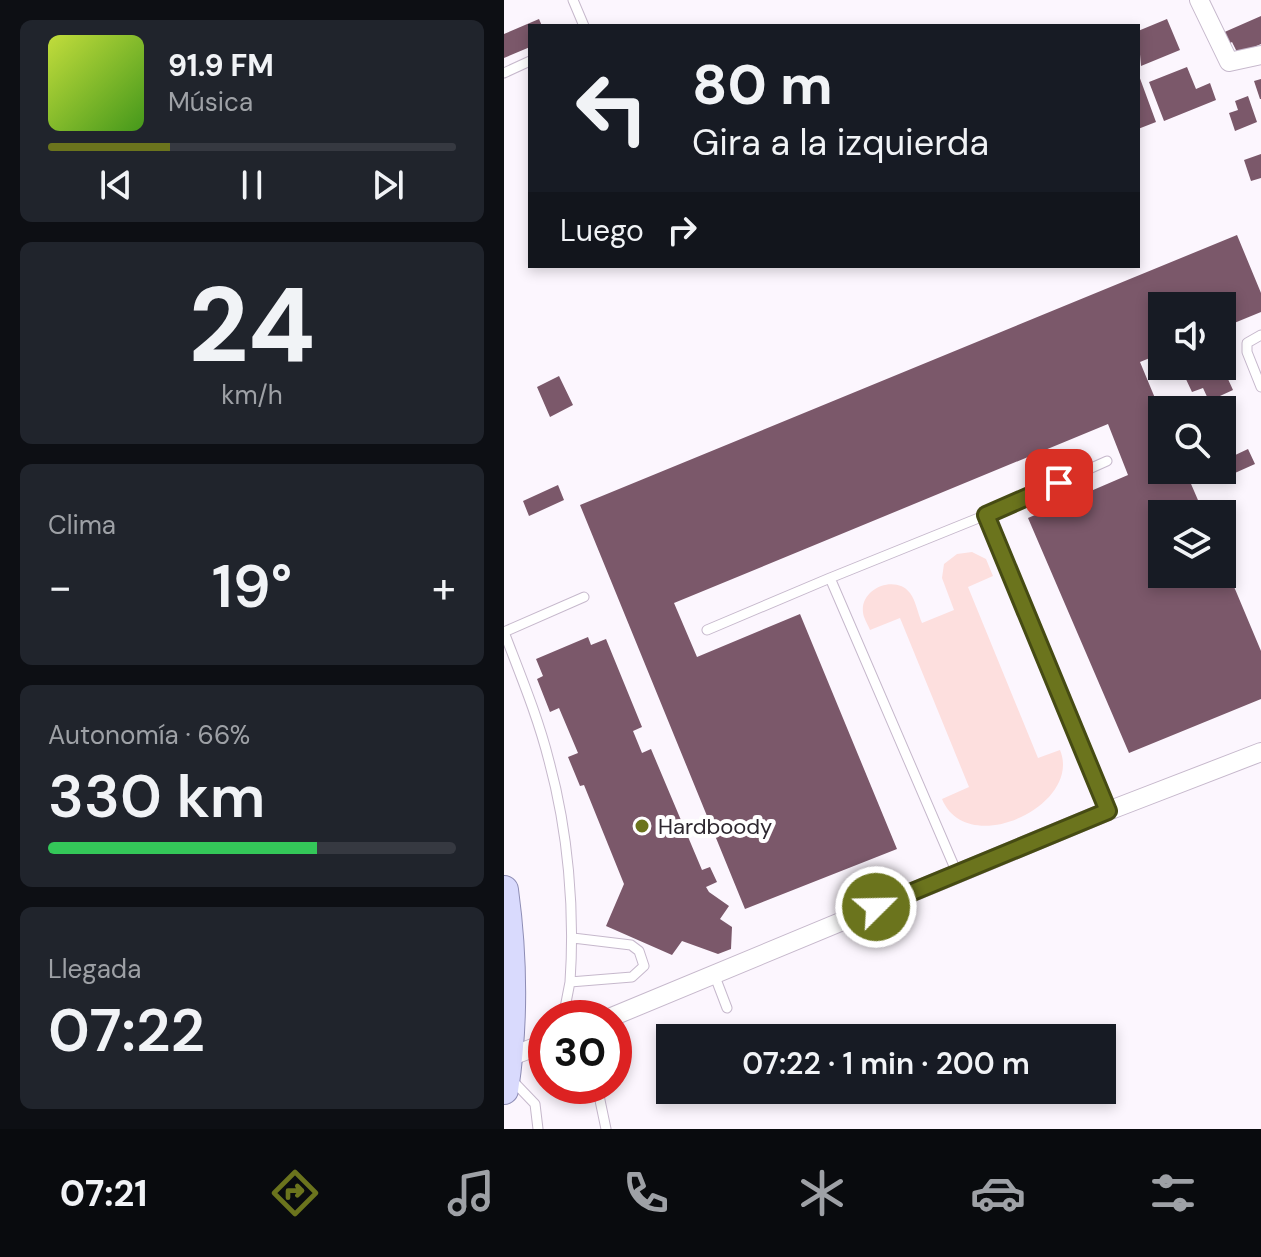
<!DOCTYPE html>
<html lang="es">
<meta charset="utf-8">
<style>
body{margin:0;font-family:"DM Sans",sans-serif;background:#20242c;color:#f1f3f6;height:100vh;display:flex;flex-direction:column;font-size:30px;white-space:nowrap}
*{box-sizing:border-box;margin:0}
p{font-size:26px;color:#9ea1a6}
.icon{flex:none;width:44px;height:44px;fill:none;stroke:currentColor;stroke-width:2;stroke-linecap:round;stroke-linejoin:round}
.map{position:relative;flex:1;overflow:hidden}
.drawer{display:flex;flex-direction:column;gap:20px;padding:20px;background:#0d0f14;width:504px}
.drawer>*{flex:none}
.banner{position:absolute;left:24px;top:24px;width:612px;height:244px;border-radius:0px;box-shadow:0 4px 12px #0003;background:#171b24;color:#f1f3f6;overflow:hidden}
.fabs{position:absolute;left:644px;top:292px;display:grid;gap:16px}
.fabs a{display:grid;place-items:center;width:88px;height:88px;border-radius:0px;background:#171b24;box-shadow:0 4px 12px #0003;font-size:40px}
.speed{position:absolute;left:24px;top:1000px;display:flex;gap:16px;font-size:40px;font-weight:700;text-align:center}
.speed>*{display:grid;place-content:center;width:104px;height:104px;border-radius:50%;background:#171b24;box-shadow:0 4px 12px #0003;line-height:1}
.speed .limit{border:12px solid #d22;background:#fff;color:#111}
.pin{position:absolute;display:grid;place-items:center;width:68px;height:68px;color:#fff;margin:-34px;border-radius:16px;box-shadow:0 4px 12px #0006}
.me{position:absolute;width:88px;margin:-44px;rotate:67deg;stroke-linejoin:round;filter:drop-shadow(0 0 6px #0008)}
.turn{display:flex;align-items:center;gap:28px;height:168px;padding:0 32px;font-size:36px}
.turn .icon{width:104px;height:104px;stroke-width:2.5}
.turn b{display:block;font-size:56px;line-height:68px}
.then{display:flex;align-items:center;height:76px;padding:0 32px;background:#0003;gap:16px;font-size:30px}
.big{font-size:60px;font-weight:600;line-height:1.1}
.drawer .card{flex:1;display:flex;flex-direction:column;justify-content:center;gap:12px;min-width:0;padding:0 28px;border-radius:12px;background:#20242c}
.drawer .dial{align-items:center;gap:0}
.dial b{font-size:104px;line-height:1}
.song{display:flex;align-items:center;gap:24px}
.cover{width:96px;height:96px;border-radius:12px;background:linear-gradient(135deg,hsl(70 70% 55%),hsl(100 70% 35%))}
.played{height:8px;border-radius:4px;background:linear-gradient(90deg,#6b741d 30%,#363941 30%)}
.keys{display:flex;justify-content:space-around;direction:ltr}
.heat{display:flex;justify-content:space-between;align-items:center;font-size:44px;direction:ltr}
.charge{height:12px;border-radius:6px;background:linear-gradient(90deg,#34c759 66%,#363941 0)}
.trip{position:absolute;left:152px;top:1024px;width:460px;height:80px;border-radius:0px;background:#171b24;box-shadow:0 4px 12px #0003;font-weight:600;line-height:80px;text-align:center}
.tab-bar{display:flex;height:128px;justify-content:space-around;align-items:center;background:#090b0e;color:#9ea1a6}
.tab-bar .icon{width:56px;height:56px}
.tab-bar .active{color:#6b741d}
.tab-bar b{font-size:36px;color:#f1f3f6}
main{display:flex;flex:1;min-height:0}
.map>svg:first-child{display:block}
</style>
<main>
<section class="drawer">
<div class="card">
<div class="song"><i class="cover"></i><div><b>91.9 FM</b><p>Música</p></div></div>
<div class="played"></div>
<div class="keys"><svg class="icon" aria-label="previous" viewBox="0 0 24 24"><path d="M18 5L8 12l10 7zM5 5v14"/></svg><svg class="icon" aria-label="pause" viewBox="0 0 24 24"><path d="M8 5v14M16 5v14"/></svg><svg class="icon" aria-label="next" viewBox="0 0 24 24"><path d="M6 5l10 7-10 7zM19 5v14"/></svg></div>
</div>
<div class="card dial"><b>24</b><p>km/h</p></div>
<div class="card"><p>Clima</p>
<div class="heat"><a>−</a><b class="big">19°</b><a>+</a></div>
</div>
<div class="card"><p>Autonomía · 66%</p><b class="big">330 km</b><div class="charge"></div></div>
<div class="card"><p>Llegada</p><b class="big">07:22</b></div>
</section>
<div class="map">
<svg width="757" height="1129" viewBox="0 0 757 1129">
<rect width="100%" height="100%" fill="#fcf6fe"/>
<path fill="#fddfde" d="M 468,552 L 482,559 L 489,576 L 464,587 L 534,758 L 556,750 C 579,805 463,860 438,799 L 465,787 L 396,618 L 366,630 C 364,625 359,617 359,612 C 356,588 392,574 406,593 C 412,601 414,614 418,623 L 450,610 L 438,578 L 440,564 L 453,554 Z"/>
<path fill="#7b586a" d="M 757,16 L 757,44 L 734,54 L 728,42 L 721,46 L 716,34 Z
M 35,19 L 38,26 L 26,26 L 26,47 L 0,58 L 0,34 Z
M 663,19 L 676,50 L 637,66 L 634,31 Z
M 683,67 L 692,89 L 706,83 L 712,100 L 660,121 L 645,82 Z
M 634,73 L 652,122 L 634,129 Z
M 757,79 L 757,99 L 756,99 L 750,81 Z
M 744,96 L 753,122 L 731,131 L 725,113 L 734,110 L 731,101 Z
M 757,154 L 757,178 L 747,181 L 740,160 Z
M 733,235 L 757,293 L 757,312 L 718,328 L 718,306 L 658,306 L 658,353 L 636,362 L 658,415 L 658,470 L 681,470 L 700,514 L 658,514 L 658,574 L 718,574 L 718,558 L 757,651 L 757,699 L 625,753 L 524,518 L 624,475 L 604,424 L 170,603 L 193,657 L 296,614 L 393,849 L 241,909 L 76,505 Z
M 694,366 L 718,366 L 729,390 L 705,401 L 699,388 L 688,392 L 680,375 Z
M 55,376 L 69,405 L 46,417 L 33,387 Z
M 701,398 L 706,410 L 682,410 L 680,408 Z
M 718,437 L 727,457 L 744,449 L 751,464 L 713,481 L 708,470 L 718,470 Z
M 54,485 L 60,500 L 25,516 L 19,501 Z
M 84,637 L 87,645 L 102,639 L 138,727 L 129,731 L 138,753 L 147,749 L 198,870 L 206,867 L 213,882 L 202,887 L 205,892 L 225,906 L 216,919 L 228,927 L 227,949 L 214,954 L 178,941 L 168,955 L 102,926 L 120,884 L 80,785 L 76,786 L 64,757 L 74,753 L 55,708 L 46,712 L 33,679 L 39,676 L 32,659 Z"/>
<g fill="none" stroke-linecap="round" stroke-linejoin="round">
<g stroke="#c6b8cc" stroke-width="11">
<path id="lane" d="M 69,0 L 80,26
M 0,73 L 26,61
M 757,335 L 743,343 L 743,352 L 757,387
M 482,515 L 603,461
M 203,630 L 326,578
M 0,632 C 16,674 34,717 45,761 C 64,831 71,910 66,982
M 0,632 L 80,597
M 453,873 L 326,578 L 482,515 L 604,811
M 210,974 L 223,1008
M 59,1018 L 66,982 L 128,977 L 140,966 L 135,951 L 127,945 L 69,938
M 8,1080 L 31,1104 L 34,1129
M 93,1086 L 102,1129"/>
</g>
<g stroke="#c6b8cc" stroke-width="20">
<path id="street" d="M 695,0 L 725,62 L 757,55
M 105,1018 L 604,811 L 757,752
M 5,1057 L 42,1043"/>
</g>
<g stroke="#8d8cb4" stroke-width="30">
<path id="primary" d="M 0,890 C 9,956 10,1024 0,1090"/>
</g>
<use href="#lane" stroke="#fff" stroke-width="9"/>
<use href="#street" stroke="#fff" stroke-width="18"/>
<use href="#primary" stroke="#d9dafd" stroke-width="28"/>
</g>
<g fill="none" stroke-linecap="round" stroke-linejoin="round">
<g stroke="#464b13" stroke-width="20">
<path id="route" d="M 372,907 L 604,811 L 482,515 L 555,483"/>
</g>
<use href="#route" stroke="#6b741d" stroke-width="14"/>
</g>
<circle fill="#6b741d" stroke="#fff" stroke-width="3" cx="138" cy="826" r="8"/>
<g text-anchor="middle" stroke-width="8" stroke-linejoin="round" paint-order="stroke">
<g font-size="22" fill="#2d272f" stroke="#fff" text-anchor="start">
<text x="154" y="834">Hardboody</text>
</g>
</g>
</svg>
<div class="fabs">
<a><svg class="icon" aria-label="sound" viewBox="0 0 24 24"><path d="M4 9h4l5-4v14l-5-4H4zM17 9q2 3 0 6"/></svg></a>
<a><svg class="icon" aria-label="search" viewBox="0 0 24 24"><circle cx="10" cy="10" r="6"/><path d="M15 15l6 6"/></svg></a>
<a><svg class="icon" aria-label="layers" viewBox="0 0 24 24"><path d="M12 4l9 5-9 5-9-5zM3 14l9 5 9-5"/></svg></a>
</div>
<div class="speed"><div class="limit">30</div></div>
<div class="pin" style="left:555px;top:483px;background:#d93025"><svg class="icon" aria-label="arrive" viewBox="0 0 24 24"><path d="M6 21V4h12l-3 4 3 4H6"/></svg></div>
<svg class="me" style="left:372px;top:907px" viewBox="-20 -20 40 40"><circle r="17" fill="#6b741d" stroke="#fff" stroke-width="3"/><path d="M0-11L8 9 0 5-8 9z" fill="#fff"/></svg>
<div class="trip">07:22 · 1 min · 200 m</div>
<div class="banner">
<div class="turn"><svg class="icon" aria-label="left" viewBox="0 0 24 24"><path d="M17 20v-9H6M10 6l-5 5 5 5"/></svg><div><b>80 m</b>Gira a la izquierda</div></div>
<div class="then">Luego<svg class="icon" aria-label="right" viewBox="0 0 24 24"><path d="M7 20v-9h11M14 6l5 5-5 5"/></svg></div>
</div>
</div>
</main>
<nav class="tab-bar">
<b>07:21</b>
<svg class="icon active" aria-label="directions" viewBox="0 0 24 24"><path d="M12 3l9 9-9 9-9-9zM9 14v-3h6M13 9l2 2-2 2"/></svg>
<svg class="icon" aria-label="music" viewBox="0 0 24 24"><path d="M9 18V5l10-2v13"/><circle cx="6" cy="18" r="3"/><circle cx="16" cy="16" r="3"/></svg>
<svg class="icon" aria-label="phone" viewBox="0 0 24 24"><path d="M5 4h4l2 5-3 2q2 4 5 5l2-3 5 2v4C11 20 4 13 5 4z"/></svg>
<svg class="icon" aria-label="climate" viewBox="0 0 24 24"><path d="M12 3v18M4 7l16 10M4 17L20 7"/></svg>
<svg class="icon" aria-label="car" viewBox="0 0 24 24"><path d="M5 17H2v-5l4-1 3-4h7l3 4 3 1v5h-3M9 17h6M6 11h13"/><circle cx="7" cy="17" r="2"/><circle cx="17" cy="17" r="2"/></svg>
<svg class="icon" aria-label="filters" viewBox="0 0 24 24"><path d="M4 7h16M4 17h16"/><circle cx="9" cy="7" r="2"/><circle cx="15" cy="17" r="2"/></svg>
</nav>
